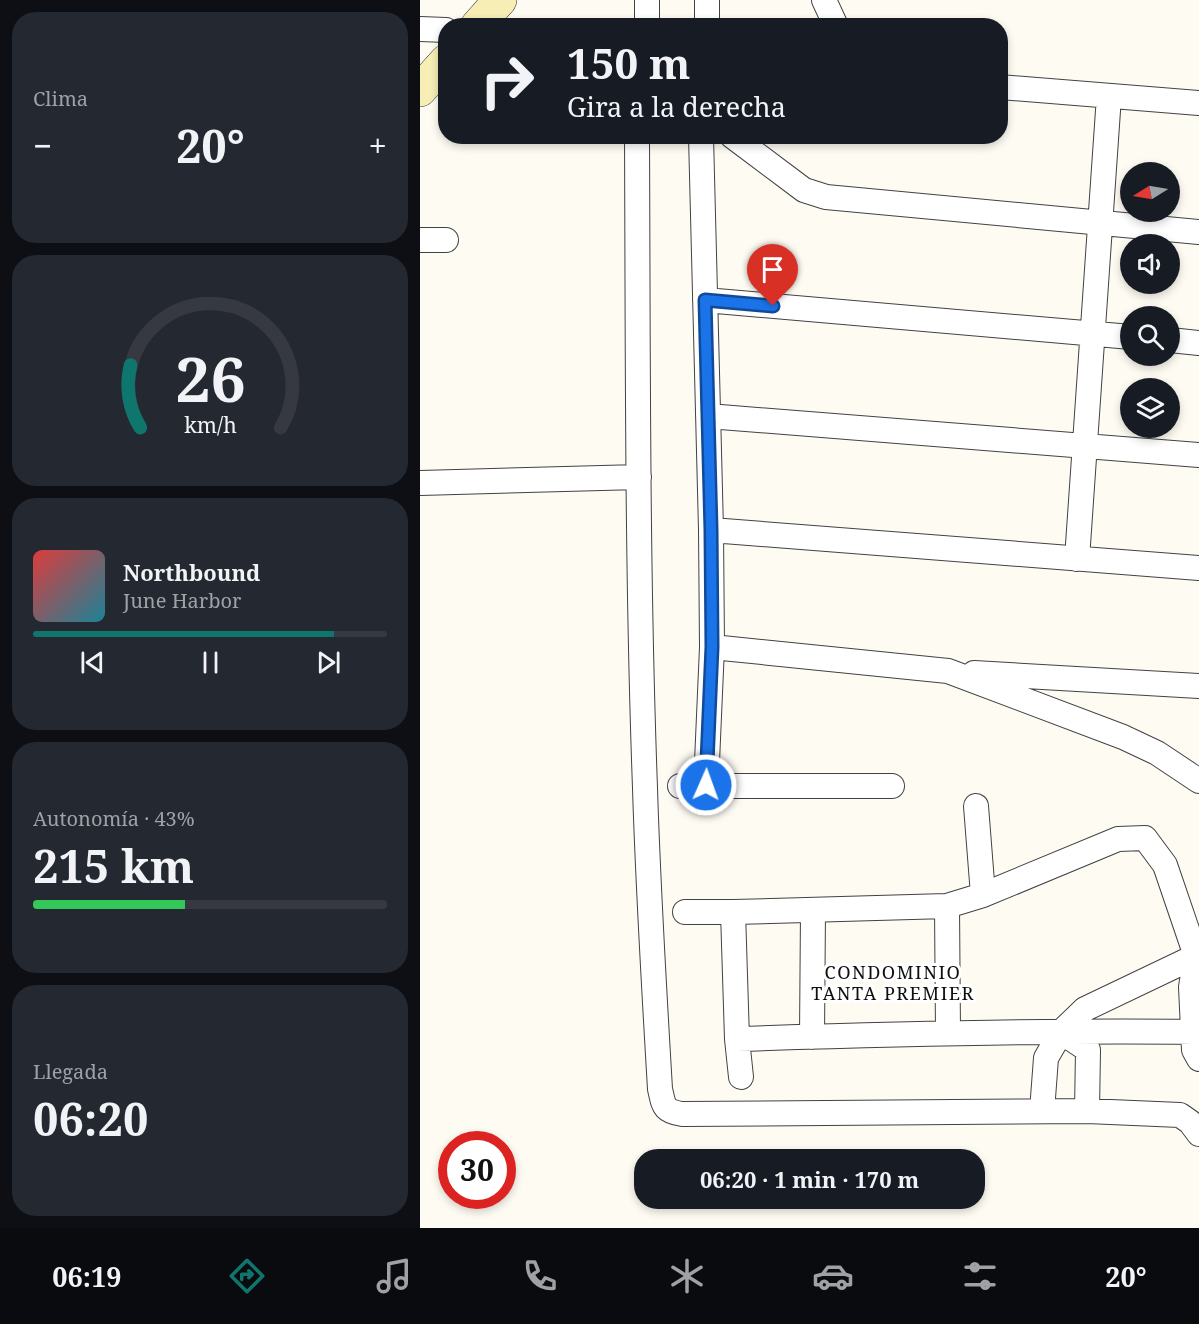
<!DOCTYPE html>
<html lang="es">
<meta charset="utf-8">
<style>
body{margin:0;font-family:"Noto Serif",serif;background:#242831;color:#f1f3f6;height:100vh;display:flex;flex-direction:column;font-size:22px;white-space:nowrap}
*{box-sizing:border-box;margin:0}
p{font-size:20px;color:#9ea1a6}
.icon{flex:none;width:33px;height:33px;fill:none;stroke:currentColor;stroke-width:2;stroke-linecap:round;stroke-linejoin:round}
.map{position:relative;flex:1;overflow:hidden}
.sheet{display:flex;flex-direction:column;gap:12px;padding:12px;background:#0d0f14;width:420px}
.sheet>*{flex:none}
.guide{position:absolute;left:18px;top:18px;width:570px;height:126px;border-radius:24px;box-shadow:0 3px 9px #0003;background:#171b24;color:#f1f3f6;overflow:hidden}
.needle{width:39px;rotate:259deg}
.tools{position:absolute;left:700px;top:162px;display:grid;gap:12px}
.tools a{display:grid;place-items:center;width:60px;height:60px;border-radius:50%;background:#171b24;box-shadow:0 3px 9px #0003;font-size:30px}
.speed{position:absolute;left:18px;top:1131px;display:flex;gap:12px;font-size:30px;font-weight:700;text-align:center}
.speed>*{display:grid;place-content:center;width:78px;height:78px;border-radius:50%;background:#171b24;box-shadow:0 3px 9px #0003;line-height:1}
.speed .limit{border:9px solid #d22;background:#fff;color:#111}
.pin{position:absolute;display:grid;place-items:center;width:51px;height:51px;color:#fff;margin:-62px -26px;border-radius:50% 50% 50% 0;rotate:-45deg;box-shadow:0 0 6px #0007}
.pin .icon{rotate:45deg}
.me{position:absolute;width:66px;margin:-33px;rotate:2deg;stroke-linejoin:round;filter:drop-shadow(0 0 4px #0008)}
.turn{display:flex;align-items:center;gap:21px;height:126px;padding:0 30px;font-size:27px}
.turn .icon{width:78px;height:78px;stroke-width:2.5}
.turn b{display:block;font-size:42px;line-height:51px}
.big{font-size:45px;font-weight:700;line-height:1.1}
.sheet .tile{flex:1;display:flex;flex-direction:column;justify-content:center;gap:9px;min-width:0;padding:0 21px;border-radius:24px;background:#242831}
.sheet .dial{align-items:center;gap:0}
.dial svg{height:156px;overflow:visible;fill:none;stroke:#363941;stroke-width:7;stroke-linecap:round;text-anchor:middle}
.dial text{fill:#f1f3f6;stroke:none}
.song{display:flex;align-items:center;gap:18px}
.cover{width:72px;height:72px;border-radius:9px;background:linear-gradient(135deg,hsl(0 70% 55%),hsl(190 70% 35%))}
.played{height:6px;border-radius:3px;background:linear-gradient(90deg,#0f766e 85%,#363941 85%)}
.keys{display:flex;justify-content:space-around;direction:ltr}
.heat{display:flex;justify-content:space-between;align-items:center;font-size:33px;direction:ltr}
.charge{height:9px;border-radius:4px;background:linear-gradient(90deg,#34c759 43%,#363941 0)}
.trip{position:absolute;left:214px;top:1149px;width:351px;height:60px;border-radius:24px;background:#171b24;box-shadow:0 3px 9px #0003;font-weight:700;line-height:60px;text-align:center}
.tabs{display:flex;height:96px;justify-content:space-around;align-items:center;background:#090b0e;color:#9ea1a6}
.tabs .icon{width:42px;height:42px}
.tabs .on{color:#0f766e}
.tabs b{font-size:27px;color:#f1f3f6}
main{display:flex;flex:1;min-height:0}
.map>svg:first-child{display:block}
</style>
<main>
<section class="sheet">
<div class="tile"><p>Clima</p>
<div class="heat"><a>−</a><b class="big">20°</b><a>+</a></div>
</div>
<div class="tile dial"><svg viewBox="0 0 100 80">
<path d="M14 69A42 42 0 1 1 86 69"/>
<path d="M14 69A42 42 0 0 1 9 37" stroke="#0f766e"/>
<text x="50" y="56" font-size="32" font-weight="700">26</text>
<text x="50" y="72" font-size="11">km/h</text>
</svg></div>
<div class="tile">
<div class="song"><i class="cover"></i><div><b>Northbound</b><p>June Harbor</p></div></div>
<div class="played"></div>
<div class="keys"><svg class="icon" aria-label="previous" viewBox="0 0 24 24"><path d="M18 5L8 12l10 7zM5 5v14"/></svg><svg class="icon" aria-label="pause" viewBox="0 0 24 24"><path d="M8 5v14M16 5v14"/></svg><svg class="icon" aria-label="next" viewBox="0 0 24 24"><path d="M6 5l10 7-10 7zM19 5v14"/></svg></div>
</div>
<div class="tile"><p>Autonomía · 43%</p><b class="big">215 km</b><div class="charge"></div></div>
<div class="tile"><p>Llegada</p><b class="big">06:20</b></div>
</section>
<div class="map">
<svg width="779" height="1228" viewBox="0 0 779 1228">
<rect width="100%" height="100%" fill="#fdfbf2"/>
<g fill="none" stroke-linecap="round" stroke-linejoin="round">
<g stroke="#424242" stroke-width="26">
<path id="minor" d="M 227,0 L 227,26
M 287,0 L 287,26
M 404,0 L 416,26
M 0,29 L 26,30
M 580,87 L 779,103
M 217,136 C 218,353 217,571 225,788 C 228,888 234,988 240,1089 C 244,1106 243,1111 262,1114 L 667,1111 L 760,1115 L 770,1122 L 779,1134
M 281,136 L 291,530 L 292,647 L 286,785
M 312,136 L 384,190 L 406,197 L 779,232
M 0,240 L 26,240
M 285,300 L 711,337
M 750,340 L 779,343
M 288,416 L 779,455
M 0,483 L 219,477
M 291,530 L 779,568
M 657,559 L 689,96
M 292,647 L 528,671 L 703,737 L 737,753 L 779,781
M 554,673 L 779,686
M 260,786 L 472,786
M 556,806 L 563,895
M 527,906 L 528,1032
M 265,912 L 313,912 L 527,906 L 563,895 L 698,839 L 725,838 L 745,865 L 776,956 L 771,987 L 774,1050 L 779,1059
M 313,912 L 317,1039 L 321,1077
M 641,1032 L 668,1050 L 667,1111
M 392,1037 L 393,911
M 317,1039 C 470,1034 621,1030 774,1032
M 622,1111 L 626,1058 L 641,1032 L 665,1009 L 776,956"/>
</g>
<g stroke="#313131" stroke-width="34">
<path id="secondary" d="M 57,26 L 80,0
M 0,90 L 26,61"/>
</g>
<use href="#minor" stroke="#fff" stroke-width="24"/>
<use href="#secondary" stroke="#f6eeb5" stroke-width="33"/>
</g>
<g fill="none" stroke-linecap="round" stroke-linejoin="round">
<g stroke="#114b97" stroke-width="15">
<path id="route" d="M 286,785 L 292,647 L 291,530 L 285,300 L 353,306"/>
</g>
<use href="#route" stroke="#1a73e8" stroke-width="10"/>
</g>
<g text-anchor="middle" stroke-width="6" stroke-linejoin="round" paint-order="stroke">
<g font-size="18" letter-spacing="1.5" fill="#0f0f0f" stroke="#fff">
<text x="473" y="979">CONDOMINIO<tspan x="473" dy="21">TANTA PREMIER</tspan></text>
</g>
</g>
</svg>
<div class="tools">
<a><svg class="needle" viewBox="-14 -14 28 28"><path d="M0-13l5 13h-10z" fill="#e53935"/><path d="M0 13l5-13h-10z" fill="#9ea1a6"/></svg></a>
<a><svg class="icon" aria-label="sound" viewBox="0 0 24 24"><path d="M4 9h4l5-4v14l-5-4H4zM17 9q2 3 0 6"/></svg></a>
<a><svg class="icon" aria-label="search" viewBox="0 0 24 24"><circle cx="10" cy="10" r="6"/><path d="M15 15l6 6"/></svg></a>
<a><svg class="icon" aria-label="layers" viewBox="0 0 24 24"><path d="M12 4l9 5-9 5-9-5zM3 14l9 5 9-5"/></svg></a>
</div>
<div class="speed"><div class="limit">30</div></div>
<div class="pin" style="left:353px;top:306px;background:#d93025"><svg class="icon" aria-label="arrive" viewBox="0 0 24 24"><path d="M6 21V4h12l-3 4 3 4H6"/></svg></div>
<svg class="me" style="left:286px;top:785px" viewBox="-20 -20 40 40"><circle r="17" fill="#1a73e8" stroke="#fff" stroke-width="3"/><path d="M0-11L8 9 0 5-8 9z" fill="#fff"/></svg>
<div class="trip">06:20 · 1 min · 170 m</div>
<div class="guide">
<div class="turn"><svg class="icon" aria-label="right" viewBox="0 0 24 24"><path d="M7 20v-9h11M14 6l5 5-5 5"/></svg><div><b>150 m</b>Gira a la derecha</div></div>
</div>
</div>
</main>
<nav class="tabs">
<b>06:19</b>
<svg class="icon on" aria-label="directions" viewBox="0 0 24 24"><path d="M12 3l9 9-9 9-9-9zM9 14v-3h6M13 9l2 2-2 2"/></svg>
<svg class="icon" aria-label="music" viewBox="0 0 24 24"><path d="M9 18V5l10-2v13"/><circle cx="6" cy="18" r="3"/><circle cx="16" cy="16" r="3"/></svg>
<svg class="icon" aria-label="phone" viewBox="0 0 24 24"><path d="M5 4h4l2 5-3 2q2 4 5 5l2-3 5 2v4C11 20 4 13 5 4z"/></svg>
<svg class="icon" aria-label="climate" viewBox="0 0 24 24"><path d="M12 3v18M4 7l16 10M4 17L20 7"/></svg>
<svg class="icon" aria-label="car" viewBox="0 0 24 24"><path d="M5 17H2v-5l4-1 3-4h7l3 4 3 1v5h-3M9 17h6M6 11h13"/><circle cx="7" cy="17" r="2"/><circle cx="17" cy="17" r="2"/></svg>
<svg class="icon" aria-label="filters" viewBox="0 0 24 24"><path d="M4 7h16M4 17h16"/><circle cx="9" cy="7" r="2"/><circle cx="15" cy="17" r="2"/></svg>
<b>20°</b>
</nav>
